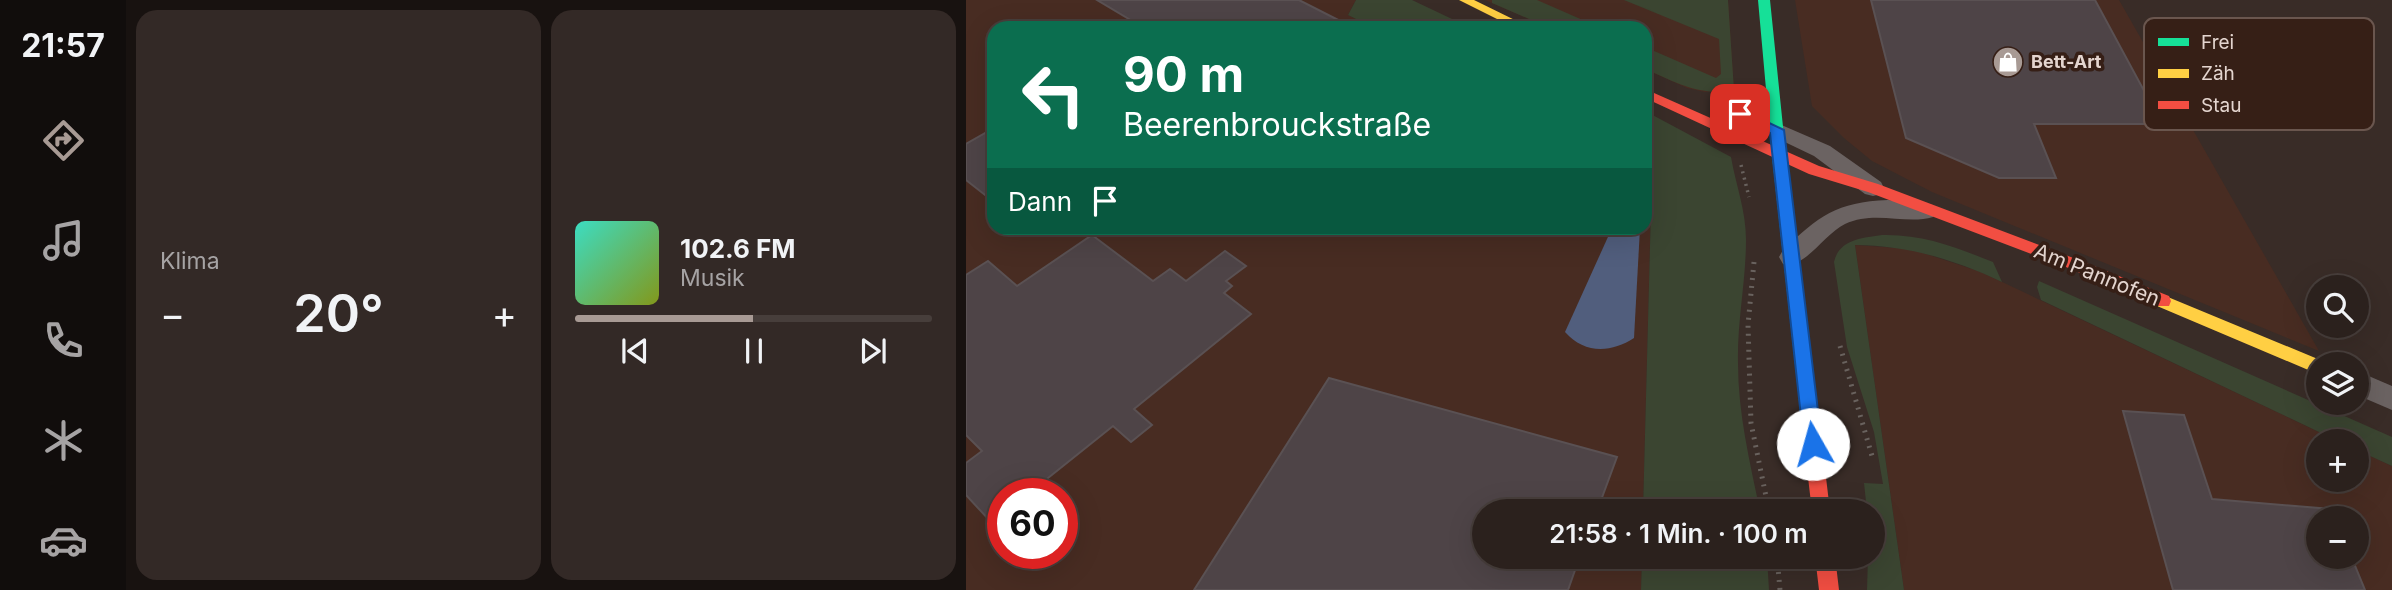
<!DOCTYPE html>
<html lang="de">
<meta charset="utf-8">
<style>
body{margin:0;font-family:Inter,sans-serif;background:#332926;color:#f1f3f6;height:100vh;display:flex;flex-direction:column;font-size:26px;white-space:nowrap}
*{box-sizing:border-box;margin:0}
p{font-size:23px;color:#a6a3a4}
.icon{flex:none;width:38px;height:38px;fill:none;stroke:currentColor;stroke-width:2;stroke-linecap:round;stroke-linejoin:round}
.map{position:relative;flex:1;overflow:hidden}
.drawer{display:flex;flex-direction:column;gap:10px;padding:10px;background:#181210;width:840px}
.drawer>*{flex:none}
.banner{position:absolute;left:21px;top:21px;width:665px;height:214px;border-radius:21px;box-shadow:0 7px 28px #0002,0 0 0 2px #473e3b;background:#0b6e4f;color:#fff;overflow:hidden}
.fabs{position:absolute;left:1340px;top:275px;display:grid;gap:14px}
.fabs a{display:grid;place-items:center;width:63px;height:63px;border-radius:50%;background:#2b211d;box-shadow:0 7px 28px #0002,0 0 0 2px #473e3b;font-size:35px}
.speed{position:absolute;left:21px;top:478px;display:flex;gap:14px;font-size:35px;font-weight:700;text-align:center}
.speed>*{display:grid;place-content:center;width:91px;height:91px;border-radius:50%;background:#2b211d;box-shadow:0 7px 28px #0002,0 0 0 2px #473e3b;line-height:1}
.speed .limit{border:10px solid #d22;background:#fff;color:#111}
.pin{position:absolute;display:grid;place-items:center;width:60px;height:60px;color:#fff;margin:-30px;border-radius:14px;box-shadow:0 4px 10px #0006}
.me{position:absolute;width:77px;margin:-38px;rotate:353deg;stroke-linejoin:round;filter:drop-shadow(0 0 5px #0008)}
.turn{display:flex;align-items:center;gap:24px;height:147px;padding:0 21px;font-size:32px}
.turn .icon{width:91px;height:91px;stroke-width:2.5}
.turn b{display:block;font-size:49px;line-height:60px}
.then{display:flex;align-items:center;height:66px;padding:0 21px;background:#0003;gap:14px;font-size:26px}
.big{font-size:52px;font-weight:600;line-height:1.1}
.drawer .widget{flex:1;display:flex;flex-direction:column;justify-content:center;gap:10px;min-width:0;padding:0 24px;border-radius:21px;background:#332926}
.song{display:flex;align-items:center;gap:21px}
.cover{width:84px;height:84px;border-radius:10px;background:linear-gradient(135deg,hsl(170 70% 55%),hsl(70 70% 35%))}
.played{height:7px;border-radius:4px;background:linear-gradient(90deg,#a89a94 50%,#473e3b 50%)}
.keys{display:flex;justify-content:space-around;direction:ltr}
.heat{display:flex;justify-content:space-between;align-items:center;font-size:38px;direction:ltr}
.drawer .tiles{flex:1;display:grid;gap:10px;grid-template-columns:repeat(2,1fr)}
.trip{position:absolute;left:506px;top:499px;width:413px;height:70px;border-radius:35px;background:#2b211d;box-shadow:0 7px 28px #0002,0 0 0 2px #473e3b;font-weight:600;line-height:70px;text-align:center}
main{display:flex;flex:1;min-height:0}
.tab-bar{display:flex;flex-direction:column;width:126px;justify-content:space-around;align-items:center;background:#110d0c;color:#a6a3a4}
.tab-bar .icon{width:49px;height:49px}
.tab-bar .on{color:#a89a94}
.tab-bar b{font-size:32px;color:#f1f3f6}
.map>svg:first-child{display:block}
</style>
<main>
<nav class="tab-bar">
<b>21:57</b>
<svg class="icon on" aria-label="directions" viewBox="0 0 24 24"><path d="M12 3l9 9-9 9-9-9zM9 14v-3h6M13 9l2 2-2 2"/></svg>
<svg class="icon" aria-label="music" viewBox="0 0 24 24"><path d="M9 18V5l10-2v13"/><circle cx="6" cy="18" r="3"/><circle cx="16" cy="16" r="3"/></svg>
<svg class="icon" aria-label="phone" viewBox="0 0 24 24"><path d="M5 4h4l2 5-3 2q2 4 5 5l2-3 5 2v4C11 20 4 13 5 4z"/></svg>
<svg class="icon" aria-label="climate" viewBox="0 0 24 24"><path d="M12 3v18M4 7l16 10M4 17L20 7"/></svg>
<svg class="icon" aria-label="car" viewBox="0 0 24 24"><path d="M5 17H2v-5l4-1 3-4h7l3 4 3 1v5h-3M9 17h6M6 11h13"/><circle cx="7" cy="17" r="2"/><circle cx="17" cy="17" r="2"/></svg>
</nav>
<section class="drawer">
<div class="tiles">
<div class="widget"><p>Klima</p>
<div class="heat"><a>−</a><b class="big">20°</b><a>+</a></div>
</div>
<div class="widget">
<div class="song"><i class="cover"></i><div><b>102.6 FM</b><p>Musik</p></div></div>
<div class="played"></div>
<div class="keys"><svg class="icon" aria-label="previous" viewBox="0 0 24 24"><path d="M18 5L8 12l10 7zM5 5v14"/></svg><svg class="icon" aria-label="pause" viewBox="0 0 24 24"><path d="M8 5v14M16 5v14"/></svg><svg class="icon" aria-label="next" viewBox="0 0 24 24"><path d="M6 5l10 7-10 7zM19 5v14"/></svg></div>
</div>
</div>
</section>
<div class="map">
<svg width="1426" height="590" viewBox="0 0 1426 590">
<rect width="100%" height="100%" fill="#392c27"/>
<path fill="#482c22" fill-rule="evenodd" d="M 0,0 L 390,0 L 382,15 L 408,28 L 28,28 L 28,228 L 679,228 L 679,166 L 686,169 L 677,511 L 518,511 L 518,556 L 676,557 L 675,590 L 0,590 ZM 37,494 L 96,494 L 96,553 L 37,553 Z
M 519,0 L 762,0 L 768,90 L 739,92 L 721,88 L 679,69 L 679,28 L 584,28 Z
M 829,0 L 1153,0 L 1353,351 L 966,192 L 906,161 L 878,138 L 846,106 Z
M 889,245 L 945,249 L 1015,272 L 1372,441 L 1353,441 L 1353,480 L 1391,480 L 1391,450 L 1426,466 L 1426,590 L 938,590 ZM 1353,518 L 1391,518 L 1391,556 L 1353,556 Z"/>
<path fill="#3b4531" d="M 390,0 L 446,0 L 505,28 L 408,28 L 382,15 Z
M 526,0 L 571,0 L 635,28 L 584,28 L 526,3 Z
M 658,0 L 762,0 L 768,90 C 735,97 709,82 679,69 L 679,47 L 750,78 L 755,74 L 753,39 Z
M 679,111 L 765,157 C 770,186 780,210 780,240 C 780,281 771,322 772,363 C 772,414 784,462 794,511 L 677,511 L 686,170 L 679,166 Z
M 916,235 C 957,234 989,247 1027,262 L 1036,282 C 990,260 940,245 889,245 L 938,590 L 901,590 L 902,557 L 906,556 L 906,511 L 901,511 L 898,483 L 917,484 L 908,432 L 881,347 L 868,262 C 873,239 897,238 916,235 Z
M 1073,281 L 1426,437 L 1426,466 L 1391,450 L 1391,441 L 1372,441 L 1075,300 L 1071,287 Z
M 676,557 L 801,557 L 803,590 L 675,590 Z"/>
<path fill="#515e7d" d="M 646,228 L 674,228 L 668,338 C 645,353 618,354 599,332 Z"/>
<path fill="#4e4447" stroke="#5a5153" stroke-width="2" d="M 131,0 L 333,0 L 388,28 L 178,28 Z
M 905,0 L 1129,0 L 1196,124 L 1068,124 L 1090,178 L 1033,178 L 940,138 Z
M 28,128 L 28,202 L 0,180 L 0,144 Z
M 126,235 L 187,281 L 204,269 L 220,281 L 259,251 L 280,266 L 260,281 L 266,286 L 258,293 L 285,314 L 168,409 L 186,425 L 165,442 L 147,426 L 62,494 L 37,494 L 37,535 L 0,495 L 0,463 L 16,451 L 0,435 L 0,275 L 22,261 L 51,286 Z
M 363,378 L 651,457 L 631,511 L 518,511 L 518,556 L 614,556 L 602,590 L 228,590 Z
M 1157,411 L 1218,415 L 1246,499 L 1365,509 L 1369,518 L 1353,518 L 1353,556 L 1385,556 L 1399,590 L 1207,590 Z"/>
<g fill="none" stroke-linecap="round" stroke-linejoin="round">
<path stroke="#69625e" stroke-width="3.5" stroke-dasharray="2 4.5" stroke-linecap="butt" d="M 775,165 L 783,197"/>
<path stroke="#69625e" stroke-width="5" stroke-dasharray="2 6" stroke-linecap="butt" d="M 788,262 L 782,325 L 785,423 L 803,511
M 874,346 L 906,456
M 811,556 L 814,590"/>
<path fill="#6b6362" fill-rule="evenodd" d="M 811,123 L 864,146 L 915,182 L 918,188 L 915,194 L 907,196 L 899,194 L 848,156 L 804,135 L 801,130 L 804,125 Z
M 922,200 L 967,205 L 970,211 L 967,217 C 940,225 909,210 879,224 C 858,234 838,270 817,264 L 813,257 L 817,250 C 853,216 870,202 922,200 Z
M 1391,371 L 1426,386 L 1426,410 L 1391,395 Z"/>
<path fill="#16e098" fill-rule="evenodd" d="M 792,0 L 804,0 L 820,156 L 852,410 L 849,416 L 843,418 L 837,416 L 834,410 L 806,156 Z"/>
<path fill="#ffcf43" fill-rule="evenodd" d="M 493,0 L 508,0 L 565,28 L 549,28 Z
M 1197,295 L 1359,362 L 1360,364 L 1353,364 L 1353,374 L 1347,372 L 1191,306 L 1189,301 L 1191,296 Z"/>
<path fill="#f24e42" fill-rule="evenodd" d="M 679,89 L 853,166 L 912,184 L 1110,259 L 1203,296 L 1205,301 L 1203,306 L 1191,306 L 1100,267 L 902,192 L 843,174 L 679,98 Z
M 843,402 L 849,404 L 852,410 L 864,511 L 846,511 L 834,410 L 837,404 Z
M 849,556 L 869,556 L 873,590 L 853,590 Z"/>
</g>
<path fill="#1a73e8" stroke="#114b97" stroke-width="2" d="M 774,109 L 818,130 L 856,444 L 853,450 L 847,453 L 840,450 L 838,444 L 804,133 L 769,117 L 769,111 Z"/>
<defs>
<g id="shop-disc" transform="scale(1.575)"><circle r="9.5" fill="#a89a94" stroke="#361f16"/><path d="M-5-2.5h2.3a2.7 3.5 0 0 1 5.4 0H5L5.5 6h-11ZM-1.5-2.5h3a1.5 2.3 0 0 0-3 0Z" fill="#fff"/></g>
</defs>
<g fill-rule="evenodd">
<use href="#shop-disc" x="1042" y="62"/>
</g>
<g text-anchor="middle" stroke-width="7" stroke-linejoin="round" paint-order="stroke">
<g font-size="18" font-weight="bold" fill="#e4d5cf" stroke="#361f16" text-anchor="start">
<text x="1065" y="68">Bett-Art</text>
</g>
<g font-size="21" fill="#e4d5cf" stroke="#361f16">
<text transform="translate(1131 275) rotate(22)" y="7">Am Pannofen</text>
</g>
</g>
<rect x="1178" y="18" width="230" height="112" rx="10" fill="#361f16" stroke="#6a564e" stroke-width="2"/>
<rect x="1192" y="38" width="31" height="8" fill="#16e098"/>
<rect x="1192" y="69" width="31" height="9" fill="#ffcf43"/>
<rect x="1192" y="101" width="31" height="8" fill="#f24e42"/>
<g font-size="19" fill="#e4d5cf">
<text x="1235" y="49">Frei</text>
<text x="1235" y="80">Zäh</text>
<text x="1235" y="112">Stau</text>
</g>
</svg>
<div class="fabs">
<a><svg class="icon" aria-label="search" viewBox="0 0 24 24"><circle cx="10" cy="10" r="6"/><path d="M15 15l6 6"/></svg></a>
<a><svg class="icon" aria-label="layers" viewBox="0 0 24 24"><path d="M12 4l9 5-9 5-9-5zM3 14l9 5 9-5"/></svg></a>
<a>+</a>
<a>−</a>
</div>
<div class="speed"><div class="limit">60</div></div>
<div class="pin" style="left:774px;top:114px;background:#d93025"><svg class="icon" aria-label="arrive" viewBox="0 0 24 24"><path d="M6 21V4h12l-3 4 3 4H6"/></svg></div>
<svg class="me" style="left:847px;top:444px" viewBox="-20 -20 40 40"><circle r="19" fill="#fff"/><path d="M0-13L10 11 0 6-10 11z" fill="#1a73e8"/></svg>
<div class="trip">21:58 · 1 Min. · 100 m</div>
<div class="banner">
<div class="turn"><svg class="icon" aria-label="left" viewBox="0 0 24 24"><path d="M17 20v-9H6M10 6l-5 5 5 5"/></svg><div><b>90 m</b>Beerenbrouckstraße</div></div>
<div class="then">Dann<svg class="icon" aria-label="arrive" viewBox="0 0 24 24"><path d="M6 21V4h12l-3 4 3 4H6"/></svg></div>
</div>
</div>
</main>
